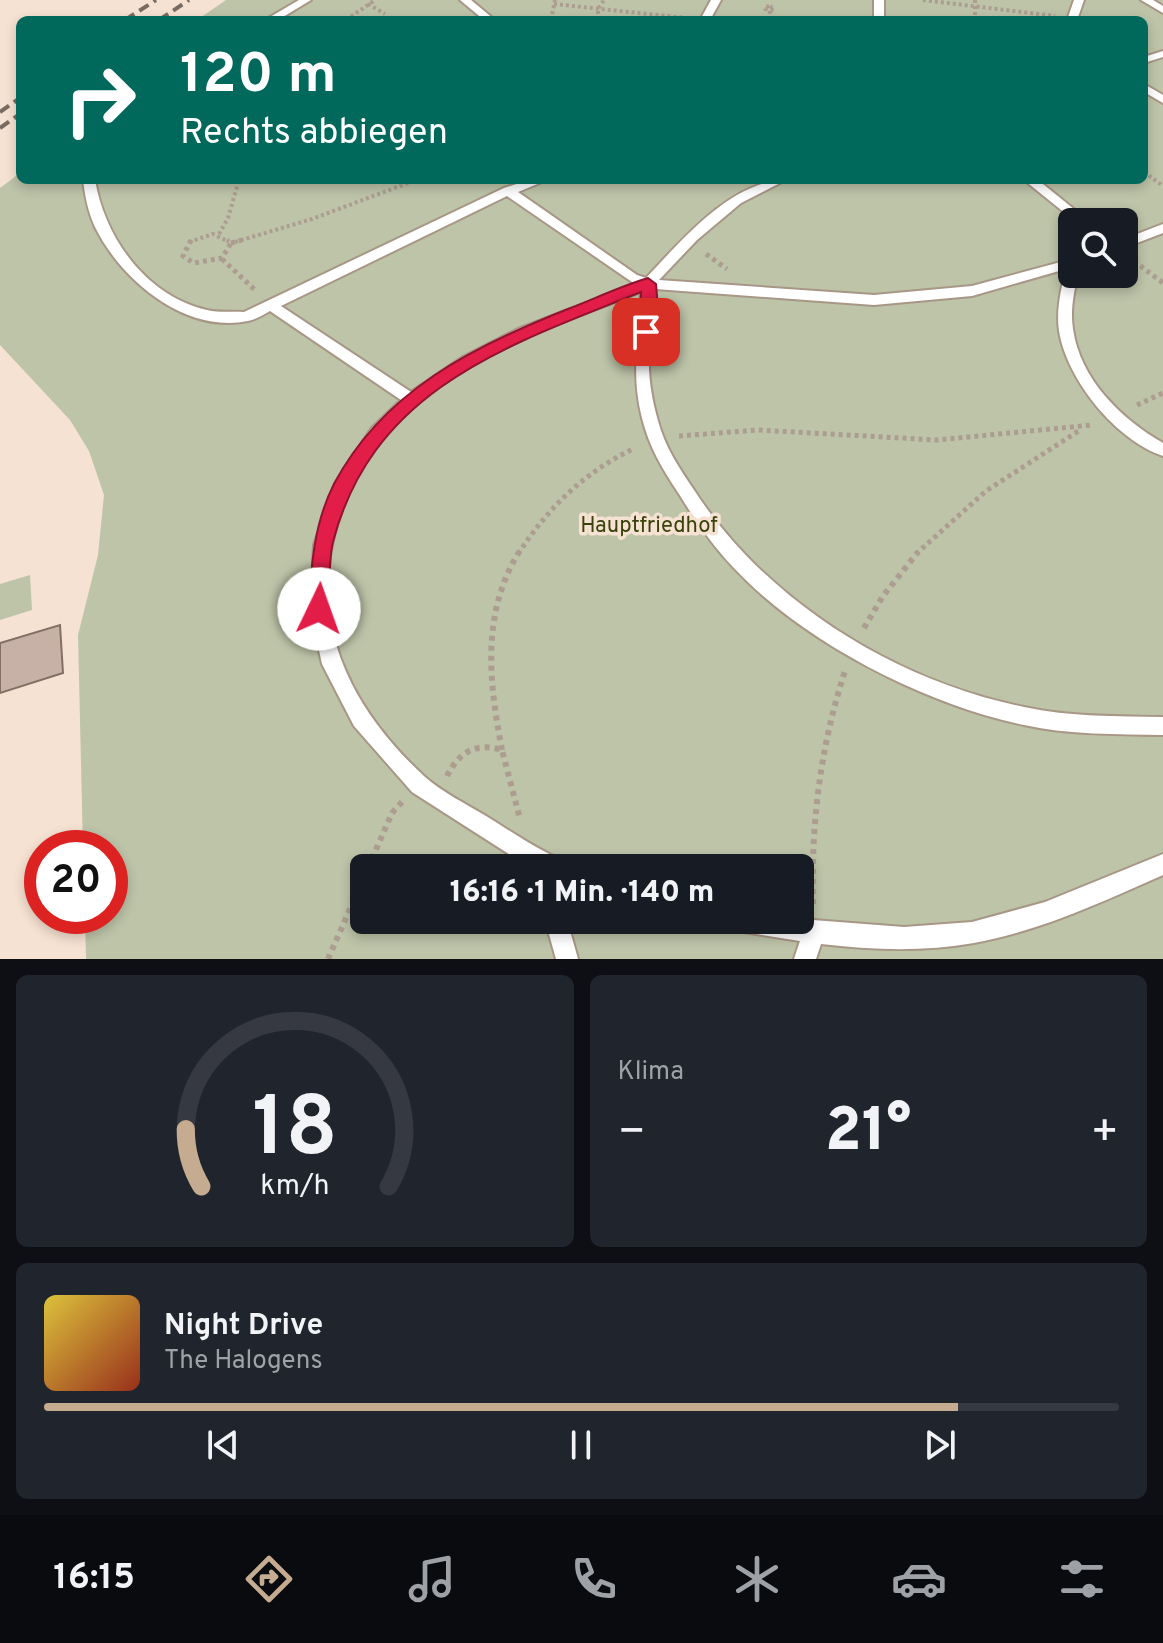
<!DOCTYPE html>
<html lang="de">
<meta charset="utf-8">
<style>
body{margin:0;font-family:Overpass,sans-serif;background:#20242c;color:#f1f3f6;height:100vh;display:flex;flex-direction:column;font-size:30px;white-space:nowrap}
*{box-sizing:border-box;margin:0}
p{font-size:26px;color:#9ea1a6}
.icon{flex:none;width:44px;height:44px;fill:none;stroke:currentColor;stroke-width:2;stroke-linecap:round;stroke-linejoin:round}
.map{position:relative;height:959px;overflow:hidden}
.drawer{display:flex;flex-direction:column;gap:16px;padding:16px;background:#0d0f14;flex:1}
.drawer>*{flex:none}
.banner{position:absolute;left:16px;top:16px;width:1132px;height:168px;border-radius:12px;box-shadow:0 4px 12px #0003;background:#00695c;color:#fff;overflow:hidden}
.buttons{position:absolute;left:1058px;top:208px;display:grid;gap:16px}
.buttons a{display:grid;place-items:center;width:80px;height:80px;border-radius:12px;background:#171b24;box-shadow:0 4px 12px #0003;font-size:40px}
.speed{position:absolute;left:24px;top:830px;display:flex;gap:16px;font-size:40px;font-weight:700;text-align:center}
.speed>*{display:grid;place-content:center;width:104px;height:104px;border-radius:50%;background:#171b24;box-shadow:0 4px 12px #0003;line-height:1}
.speed .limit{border:12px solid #d22;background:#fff;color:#111}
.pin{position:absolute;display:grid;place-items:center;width:68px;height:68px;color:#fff;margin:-34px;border-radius:16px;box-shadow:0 4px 12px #0006}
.me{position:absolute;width:88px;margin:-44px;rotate:3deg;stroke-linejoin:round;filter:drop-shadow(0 0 6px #0008)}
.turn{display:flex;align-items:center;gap:28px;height:168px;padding:0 32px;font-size:36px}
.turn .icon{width:104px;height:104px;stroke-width:2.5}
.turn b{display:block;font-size:56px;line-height:68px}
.big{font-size:60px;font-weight:800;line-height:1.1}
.drawer .tile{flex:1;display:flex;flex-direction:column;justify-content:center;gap:12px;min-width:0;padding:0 28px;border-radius:12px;background:#20242c}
.drawer .dial{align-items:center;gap:0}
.dial svg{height:208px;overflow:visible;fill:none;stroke:#363941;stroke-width:7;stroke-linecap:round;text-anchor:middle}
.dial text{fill:#f1f3f6;stroke:none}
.song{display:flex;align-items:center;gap:24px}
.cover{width:96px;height:96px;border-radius:12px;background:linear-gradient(135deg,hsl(50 70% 55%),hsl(10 70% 35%))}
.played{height:8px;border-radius:4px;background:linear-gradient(90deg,#c5ab90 85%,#363941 85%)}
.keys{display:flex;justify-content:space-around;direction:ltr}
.heat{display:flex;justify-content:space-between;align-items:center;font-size:44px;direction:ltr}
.drawer .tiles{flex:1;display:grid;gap:16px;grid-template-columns:1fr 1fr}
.tile:last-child{grid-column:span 2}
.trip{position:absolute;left:350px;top:854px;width:464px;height:80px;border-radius:12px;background:#171b24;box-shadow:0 4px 12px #0003;font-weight:800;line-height:80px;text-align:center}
.tabs{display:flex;height:128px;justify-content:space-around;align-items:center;background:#090b0e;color:#9ea1a6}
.tabs .icon{width:56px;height:56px}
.tabs .selected{color:#c5ab90}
.tabs b{font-size:36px;color:#f1f3f6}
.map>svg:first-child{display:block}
</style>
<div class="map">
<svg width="1163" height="959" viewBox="0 0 1163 959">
<rect width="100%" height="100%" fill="#f6e2d2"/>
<path fill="#bdc4a8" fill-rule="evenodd" d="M 226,0 L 1163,0 L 1163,959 L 86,959 L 85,916 L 110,916 L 110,848 L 83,848 L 78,635 L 98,555 L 104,495 L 89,451 L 70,420 L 0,345 L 0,188 L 20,173 L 20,180 L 1144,180 L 1144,20 L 197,20 ZM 1072,222 L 1124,222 L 1124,274 L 1072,274 ZM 364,868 L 800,868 L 800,920 L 364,920 Z
M 30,575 L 32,610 L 0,620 L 0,584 Z"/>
<path fill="#c7b0a5" stroke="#846f64" stroke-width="2" d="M 60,625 L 63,673 L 0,693 L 0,643 Z"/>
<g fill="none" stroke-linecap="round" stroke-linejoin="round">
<g stroke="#a89686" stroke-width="4">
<path id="lane" d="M 299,0 L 311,0 L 278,20 L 265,20 Z
M 460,0 L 471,0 L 495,20 L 484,20 Z
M 711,0 L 721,0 L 710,20 L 700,20 Z
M 874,0 L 884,0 L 884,20 L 874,20 Z
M 1074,0 L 1084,0 L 1077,20 L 1067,20 Z
M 1141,0 L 1153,0 L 1163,6 L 1163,13 Z
M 1163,51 L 1163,57 L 1144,63 L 1144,57 Z
M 1144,84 L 1163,95 L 1163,103 L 1144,92 Z
M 83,180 L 95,180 C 105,238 146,296 207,310 C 219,313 232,311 244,312 L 504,188 L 529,180 L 547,180 L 518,192 L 637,275 L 646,278 C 681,241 732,180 786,180 L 741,203 L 697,240 L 659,280 L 874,295 L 972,286 L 1072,259 L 1072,274 L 1078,274 C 1074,292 1070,310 1073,329 C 1080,379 1121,419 1163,443 L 1163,456 C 1116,440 1067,380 1059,331 C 1056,310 1061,289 1066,269 L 972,296 L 874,305 L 655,289 C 655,311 650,333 649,355 C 648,378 652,400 658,421 C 665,447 679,468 694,490 C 766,601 895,681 1024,707 C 1070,717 1117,716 1163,717 L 1163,735 C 1117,734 1069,735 1024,725 C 924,704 803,642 733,567 C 712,545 695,520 679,494 C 663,470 649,447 642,418 C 630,370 640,339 641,292 C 564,322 479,349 415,404 C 379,435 354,474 339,518 C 306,620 349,707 425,777 C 442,792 466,804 486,816 C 512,832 536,849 564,861 L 567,868 L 532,868 L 526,865 L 412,792 L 354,726 L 322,664 L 310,609 L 314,545 L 335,483 L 371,429 L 401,400 L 270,311 C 263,315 255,320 248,321 C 185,334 121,280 95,227 C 88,212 85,196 83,180 ZM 507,196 L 635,284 L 520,328 L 463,357 L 411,392 L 281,306 Z
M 1024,180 L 1038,180 L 1090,222 L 1076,222 Z
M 1163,224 L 1163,233 L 1124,248 L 1124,239 Z
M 1163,854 L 1163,875 C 1102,902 1040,931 974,943 C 924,952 871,950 821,944 L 816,959 L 794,959 L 800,941 L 737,931 L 729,928 L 726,920 L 800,919 L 904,927 L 972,922 L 1045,902 Z
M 545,920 L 567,920 L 578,959 L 556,959 Z"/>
</g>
<path stroke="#ad9d91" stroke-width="4" stroke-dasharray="3 3" stroke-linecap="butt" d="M 923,0 L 1055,16
M 975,0 L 975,20
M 368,4 L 385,14
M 554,4 L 686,18
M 770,6 L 774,10 L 765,9 L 765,7 Z
M 346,20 L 375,0
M 551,20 L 555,0
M 598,20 L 598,9 L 604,0
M 769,20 L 770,11
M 1144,172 L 1163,186
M 219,234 L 228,218 L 239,180
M 189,242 L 213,234 L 229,242
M 235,242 L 312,219 L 416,180"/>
<path stroke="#ad9d91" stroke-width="5" stroke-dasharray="4 4" stroke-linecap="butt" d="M 191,240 L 183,256 L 194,263 L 222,258 L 231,243 L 227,240
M 231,243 L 242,240
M 706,254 L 727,269
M 222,259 L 256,291
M 1134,261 L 1163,283
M 1137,405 L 1163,393
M 679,436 L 758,430 L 937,440 L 1092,425
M 518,554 C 548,508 584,472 635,448
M 916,554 L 986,491 L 1080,430"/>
<path stroke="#ad9d91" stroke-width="6" stroke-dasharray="5 5" stroke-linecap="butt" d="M 864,628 L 883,596 L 918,552
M 502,750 C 489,682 481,614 519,552
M 447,776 C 459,752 476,742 502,750 L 520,819
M 368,868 L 392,813 L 402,802
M 813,904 C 811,824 820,748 845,671
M 328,959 L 364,877"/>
<use href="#lane" fill="#fff" fill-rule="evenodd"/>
<path stroke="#776b62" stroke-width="4" stroke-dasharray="11 6" stroke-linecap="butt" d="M 125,20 L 156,0
M 159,20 L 189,0
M 0,112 L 20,98
M 0,128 L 20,114"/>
</g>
<path fill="#e11d48" stroke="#92132f" stroke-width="2" d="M 648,278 L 656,284 L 658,308 L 651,336 L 646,338 L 638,332 L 641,292 C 509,345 373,388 333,542 C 328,563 330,588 329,609 L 319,618 L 312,615 L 309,609 C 311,566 314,523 334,484 C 383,391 474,346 568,309 C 594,299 621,286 648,278 Z"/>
<g text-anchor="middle" stroke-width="7" stroke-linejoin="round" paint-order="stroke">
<g font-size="22" fill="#394209" stroke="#f6e2d2">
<text x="649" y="532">Hauptfriedhof</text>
</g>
</g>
</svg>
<div class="buttons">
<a><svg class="icon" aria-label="search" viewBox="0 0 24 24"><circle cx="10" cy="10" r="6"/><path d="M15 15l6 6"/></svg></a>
</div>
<div class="speed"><div class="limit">20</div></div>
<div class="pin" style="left:646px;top:332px;background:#d93025"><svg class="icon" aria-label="arrive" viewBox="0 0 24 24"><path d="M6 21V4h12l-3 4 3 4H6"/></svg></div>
<svg class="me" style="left:319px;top:609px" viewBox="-20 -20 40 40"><circle r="19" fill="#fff"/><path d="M0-13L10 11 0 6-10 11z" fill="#e11d48"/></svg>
<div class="trip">16:16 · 1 Min. · 140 m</div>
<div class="banner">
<div class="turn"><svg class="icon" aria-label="right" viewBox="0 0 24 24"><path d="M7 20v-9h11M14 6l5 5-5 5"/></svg><div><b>120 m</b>Rechts abbiegen</div></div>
</div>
</div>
<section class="drawer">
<div class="tiles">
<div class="tile dial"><svg viewBox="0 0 100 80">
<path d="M14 69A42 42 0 1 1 86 69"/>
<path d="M14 69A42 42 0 0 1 8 47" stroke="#c5ab90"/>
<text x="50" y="56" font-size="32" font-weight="700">18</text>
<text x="50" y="72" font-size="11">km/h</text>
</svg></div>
<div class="tile"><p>Klima</p>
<div class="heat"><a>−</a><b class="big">21°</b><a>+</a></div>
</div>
<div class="tile">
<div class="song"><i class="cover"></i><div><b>Night Drive</b><p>The Halogens</p></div></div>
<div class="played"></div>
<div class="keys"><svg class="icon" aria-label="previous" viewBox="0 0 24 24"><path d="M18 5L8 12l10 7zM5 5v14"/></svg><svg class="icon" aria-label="pause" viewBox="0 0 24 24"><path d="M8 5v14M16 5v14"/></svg><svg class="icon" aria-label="next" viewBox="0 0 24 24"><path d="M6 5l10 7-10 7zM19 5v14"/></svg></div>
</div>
</div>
</section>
<nav class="tabs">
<b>16:15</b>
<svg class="icon selected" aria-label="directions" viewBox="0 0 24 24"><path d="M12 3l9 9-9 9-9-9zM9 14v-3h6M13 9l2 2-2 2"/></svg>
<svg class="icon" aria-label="music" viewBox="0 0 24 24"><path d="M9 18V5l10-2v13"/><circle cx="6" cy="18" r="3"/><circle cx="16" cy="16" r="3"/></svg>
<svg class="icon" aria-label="phone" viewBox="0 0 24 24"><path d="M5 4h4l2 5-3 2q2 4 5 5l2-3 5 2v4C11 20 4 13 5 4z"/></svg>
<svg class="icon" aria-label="climate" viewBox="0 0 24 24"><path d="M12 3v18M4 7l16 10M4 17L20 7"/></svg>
<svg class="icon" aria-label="car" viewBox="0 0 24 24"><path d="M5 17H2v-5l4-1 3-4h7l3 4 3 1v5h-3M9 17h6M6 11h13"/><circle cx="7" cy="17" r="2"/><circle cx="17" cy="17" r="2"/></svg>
<svg class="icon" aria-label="filters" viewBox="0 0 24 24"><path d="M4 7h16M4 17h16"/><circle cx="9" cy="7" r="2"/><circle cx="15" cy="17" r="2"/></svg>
</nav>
